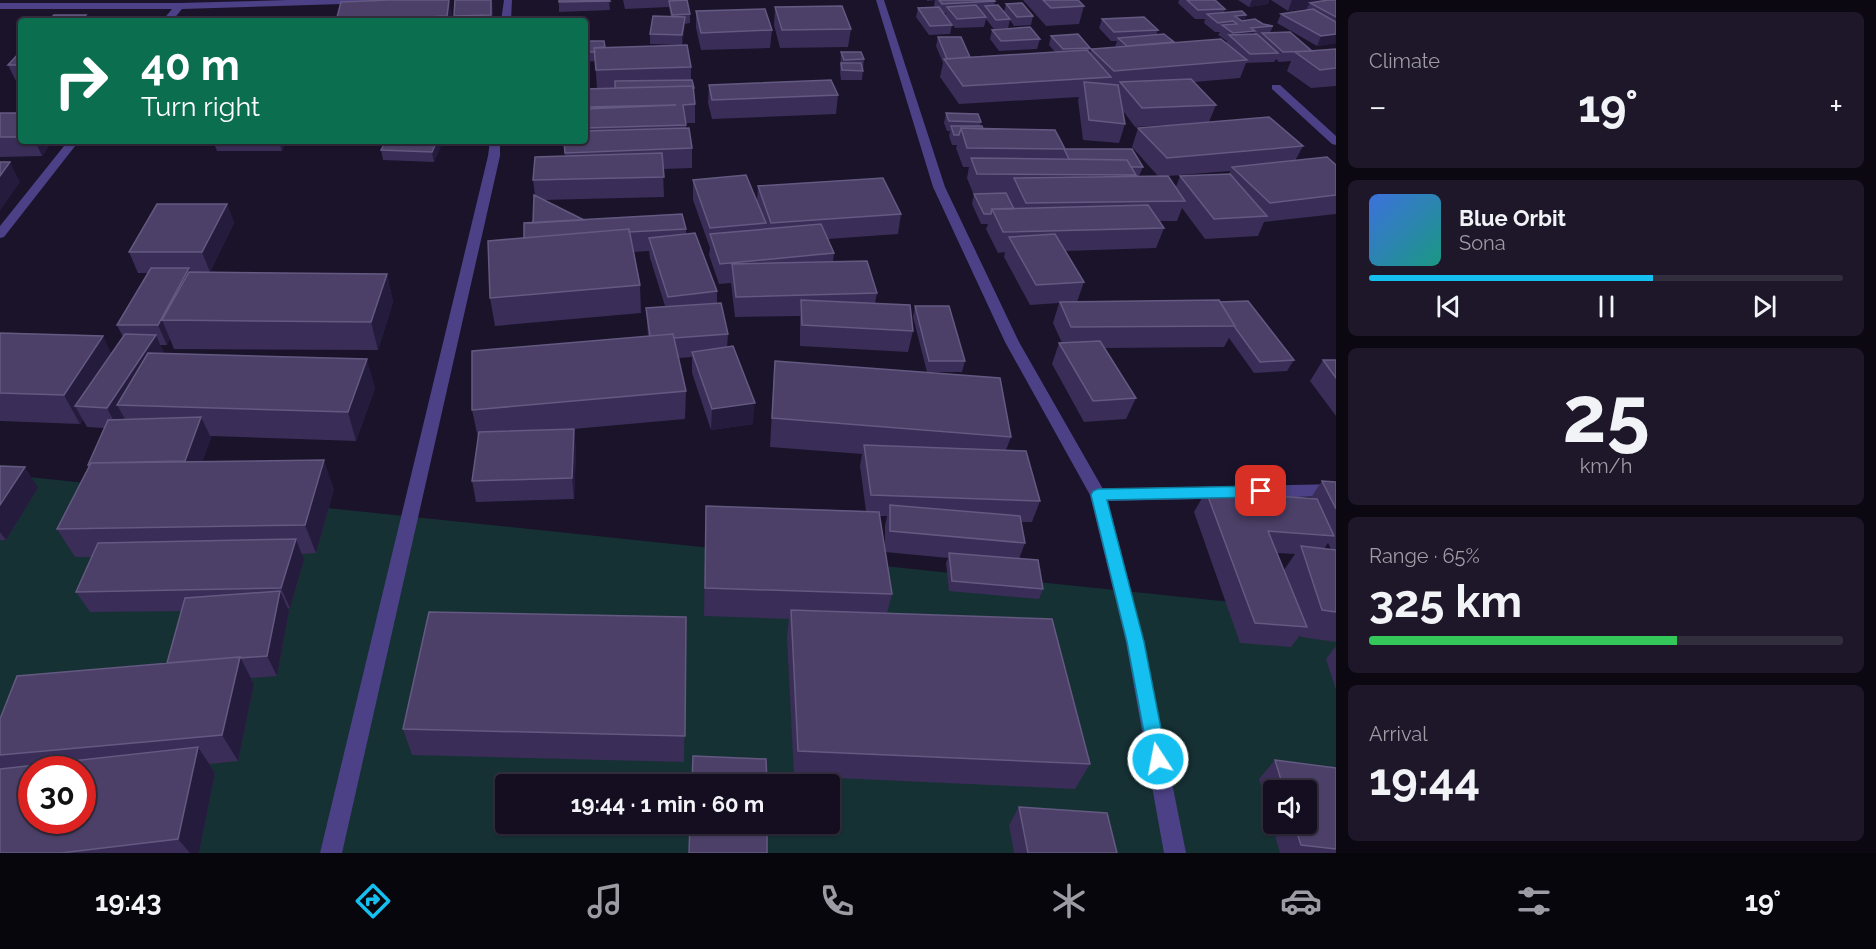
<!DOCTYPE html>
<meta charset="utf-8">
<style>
body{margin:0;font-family:Raleway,sans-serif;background:#1d1729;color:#f1f3f6;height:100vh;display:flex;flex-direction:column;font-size:22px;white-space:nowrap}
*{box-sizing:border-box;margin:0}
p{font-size:20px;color:#9d9ca5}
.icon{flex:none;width:33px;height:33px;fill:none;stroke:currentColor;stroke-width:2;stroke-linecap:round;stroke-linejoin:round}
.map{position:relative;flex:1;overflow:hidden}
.panel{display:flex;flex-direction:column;gap:12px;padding:12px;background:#0b0812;width:540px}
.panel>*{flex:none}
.banner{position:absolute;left:18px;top:18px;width:570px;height:126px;border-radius:6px;box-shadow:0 2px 4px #0004,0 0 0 2px #332e3e;background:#0b6e4f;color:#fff;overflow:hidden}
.fabs{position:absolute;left:1263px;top:780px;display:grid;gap:12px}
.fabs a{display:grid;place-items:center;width:54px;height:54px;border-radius:6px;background:#140e20;box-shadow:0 2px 4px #0004,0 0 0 2px #332e3e;font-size:30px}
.speed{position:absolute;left:18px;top:756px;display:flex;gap:12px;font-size:30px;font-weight:700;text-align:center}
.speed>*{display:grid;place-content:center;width:78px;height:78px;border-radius:50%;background:#140e20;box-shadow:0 2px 4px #0004,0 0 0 2px #332e3e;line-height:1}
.speed .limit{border:9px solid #d22;background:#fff;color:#111}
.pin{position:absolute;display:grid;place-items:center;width:51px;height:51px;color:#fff;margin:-26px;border-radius:12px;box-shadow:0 3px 9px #0006}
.me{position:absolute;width:66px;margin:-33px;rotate:349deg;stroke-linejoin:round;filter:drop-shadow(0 0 4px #0008)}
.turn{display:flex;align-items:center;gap:21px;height:126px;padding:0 24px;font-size:27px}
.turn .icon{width:78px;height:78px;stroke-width:2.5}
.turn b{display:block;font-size:42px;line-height:51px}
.big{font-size:45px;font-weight:700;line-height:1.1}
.panel .tile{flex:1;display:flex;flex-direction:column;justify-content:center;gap:9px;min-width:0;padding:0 21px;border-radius:9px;background:#1d1729}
.panel .dial{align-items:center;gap:0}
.dial b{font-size:78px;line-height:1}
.song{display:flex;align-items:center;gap:18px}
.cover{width:72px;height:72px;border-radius:9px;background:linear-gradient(135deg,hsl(220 70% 55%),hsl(170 70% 35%))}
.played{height:6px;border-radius:3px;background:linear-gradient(90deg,#15c0f1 60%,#332e3e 60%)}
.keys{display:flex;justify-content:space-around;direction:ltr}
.heat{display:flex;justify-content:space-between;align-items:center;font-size:33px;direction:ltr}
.charge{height:9px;border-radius:4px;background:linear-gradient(90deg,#34c759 65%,#332e3e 0)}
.trip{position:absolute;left:495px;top:774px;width:345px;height:60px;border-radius:6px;background:#140e20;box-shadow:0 2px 4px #0004,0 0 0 2px #332e3e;font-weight:700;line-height:60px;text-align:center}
.tabs{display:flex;height:96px;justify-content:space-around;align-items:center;background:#08060d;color:#9d9ca5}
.tabs .icon{width:42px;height:42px}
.tabs .selected{color:#15c0f1}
.tabs b{font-size:27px;color:#f1f3f6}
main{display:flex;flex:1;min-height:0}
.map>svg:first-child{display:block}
</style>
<main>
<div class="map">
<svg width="1336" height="853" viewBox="0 0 1336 853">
<rect width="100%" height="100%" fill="#1a132a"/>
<path fill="#163134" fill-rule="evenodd" d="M 0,474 L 1336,613 L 1336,853 L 0,853 ZM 32,770 L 82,770 L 82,820 L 32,820 ZM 506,784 L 830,784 L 830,824 L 506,824 ZM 1274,790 L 1306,790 L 1306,824 L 1274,824 Z"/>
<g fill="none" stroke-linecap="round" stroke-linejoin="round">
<path fill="#4c4186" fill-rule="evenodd" d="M 288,0 L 378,0 L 374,3 L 182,9 L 172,21 L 162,21 L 172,9 L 0,9 L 0,3 L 179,3 Z
M 504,0 L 512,0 L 511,21 L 501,21 Z
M 876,0 L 884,0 L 945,187 L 1019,342 L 1103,489 L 1336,484 L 1336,496 L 1108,501 L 1144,642 L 1186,853 L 1164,853 L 1126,642 L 1090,495 L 1005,342 L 933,187 Z
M 1272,85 L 1280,85 L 1336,136 L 1336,145 L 1332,144 L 1272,89 Z
M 68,141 L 79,141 L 4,237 L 0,238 L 0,226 Z
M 490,141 L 500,141 L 500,156 L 342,853 L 320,853 L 488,156 Z"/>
</g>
<path fill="#3a2d57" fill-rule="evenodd" d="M 492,0 L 493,21 L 455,21 L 454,16 Z
M 559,0 L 609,0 L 610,10 L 559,12 Z
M 623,0 L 687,0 L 690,14 L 690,23 L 685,24 L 682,45 L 650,44 L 650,34 L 671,17 L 669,7 L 625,9 Z
M 927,0 L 994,0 L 995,1 L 994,6 L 1004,12 L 1006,4 L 1033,16 L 1031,25 L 1014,26 L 1010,20 L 1008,28 L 994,29 L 986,19 L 984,27 L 955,28 L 946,16 L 946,13 L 943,13 L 952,25 L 950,34 L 929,35 L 916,17 L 918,8 L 935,7 L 934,5 L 935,0 L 927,1 Z
M 1023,0 L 1078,0 L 1084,6 L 1079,24 L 1046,26 Z
M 1179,0 L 1215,0 L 1225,9 L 1224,13 L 1246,15 L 1244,21 L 1273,26 L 1270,33 L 1311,51 L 1336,49 L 1336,86 L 1311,88 L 1287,71 L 1291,61 L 1279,62 L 1276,59 L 1274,62 L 1246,63 L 1240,78 L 1194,82 L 1216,105 L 1209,122 L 1303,146 L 1295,161 L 1336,165 L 1336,214 L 1264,222 L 1258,236 L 1205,239 L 1182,208 L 1177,221 L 1159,221 L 1164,228 L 1156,248 L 1065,251 L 1084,282 L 1077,302 L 1220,302 L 1294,360 L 1287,371 L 1254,373 L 1229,338 L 1224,347 L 1105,348 L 1136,398 L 1126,419 L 1084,422 L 1052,364 L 1059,343 L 1062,343 L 1053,323 L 1059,303 L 1030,305 L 1004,257 L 1005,252 L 998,253 L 986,229 L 988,224 L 981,224 L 972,204 L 974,194 L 986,193 L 973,193 L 967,178 L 969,167 L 963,167 L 956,148 L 957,145 L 952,145 L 949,136 L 950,131 L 947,131 L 944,123 L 946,113 L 981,122 L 980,126 L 983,129 L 1143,167 L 1139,176 L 1158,176 L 1132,147 L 1138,128 L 1167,125 L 1135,127 L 1123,111 L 1125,124 L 1119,143 L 1083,140 L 1078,100 L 1079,97 L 959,104 L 940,77 L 943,63 L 936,46 L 938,37 L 970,57 L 1055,52 L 1049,45 L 1051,36 L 1090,48 L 1089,53 L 1090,54 L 1091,49 L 1115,47 L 1117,41 L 1111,41 L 1099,28 L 1102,19 L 1158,30 L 1156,35 L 1174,42 L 1226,43 L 1227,41 L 1218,35 L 1220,32 L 1215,32 L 1204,23 L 1205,19 L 1195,19 L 1178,3 ZM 1230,171 L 1229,174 L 1180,176 L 1176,187 L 1168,176 Z
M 1238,0 L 1269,0 L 1268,4 L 1249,7 Z
M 1271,0 L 1336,0 L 1336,43 L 1317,46 L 1277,23 L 1281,14 L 1306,10 L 1307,8 L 1288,11 Z
M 775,7 L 851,29 L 848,47 L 780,48 L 774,25 Z
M 696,11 L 772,30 L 770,48 L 701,50 L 696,28 Z
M 452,15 L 451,21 L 336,21 Z
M 992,30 L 1040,39 L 1037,49 L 999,51 L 990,39 Z
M 585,41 L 605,47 L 691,67 L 691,80 L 694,88 L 695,104 L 695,123 L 686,123 L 686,128 L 692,148 L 692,168 L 663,169 L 664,197 L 543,200 L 584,220 L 686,229 L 686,234 L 717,291 L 717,303 L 728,334 L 727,347 L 753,424 L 711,430 L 692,373 L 692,357 L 679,358 L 686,391 L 685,419 L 573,429 L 576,450 L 574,499 L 476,502 L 472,481 L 478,438 L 472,410 L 648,336 L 646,308 L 665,306 L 650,258 L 649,251 L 634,252 L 640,285 L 641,313 L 495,326 L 490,298 L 533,223 L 535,195 L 533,180 L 565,156 L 563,141 L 585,141 L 585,89 L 597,88 L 595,61 L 585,62 Z
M 21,51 L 21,83 L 17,83 L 8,65 Z
M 841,52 L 864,59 L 862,80 L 841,80 L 840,72 Z
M 709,85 L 838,95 L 836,114 L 712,119 L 708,103 Z
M 0,113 L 21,113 L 21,141 L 52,141 L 42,156 L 0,157 Z
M 213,141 L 286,141 L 282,151 L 217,151 Z
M 443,141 L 434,162 L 383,160 L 381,150 Z
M 693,180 L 757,201 L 758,186 L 901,214 L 898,234 L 828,239 L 834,253 L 833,262 L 877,293 L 875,303 L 913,331 L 908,352 L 800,346 L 800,316 L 735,317 L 731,283 L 719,284 L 709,255 L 710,248 L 693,200 Z
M 227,204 L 234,223 L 210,272 L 191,272 L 387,274 L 393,302 L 378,350 L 174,349 L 170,339 L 167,345 L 160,345 L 164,353 L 375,388 L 356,441 L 210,436 L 211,438 L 202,462 L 334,489 L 316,553 L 301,554 L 304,560 L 290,608 L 288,608 L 289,611 L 277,676 L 251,678 L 254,684 L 238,761 L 209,764 L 215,773 L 199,853 L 0,853 L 0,719 L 167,663 L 182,611 L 90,612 L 76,592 L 92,557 L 75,557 L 57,529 L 89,467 L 88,465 L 104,428 L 87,427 L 83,420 L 80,424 L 0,421 L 0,333 L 112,354 L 123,337 L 117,325 L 148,273 L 138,273 L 129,252 Z
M 915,306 L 965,361 L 962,372 L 927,372 L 913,317 Z
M 1323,360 L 1336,360 L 1336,416 L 1310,381 Z
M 775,361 L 1011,437 L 1006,450 L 1040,501 L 1032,522 L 1021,522 L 1025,543 L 1019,559 L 1043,589 L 1039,599 L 949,591 L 946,563 L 948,558 L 885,552 L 892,594 L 887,613 L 1090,764 L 1075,789 L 794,776 L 787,637 L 789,619 L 704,616 L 706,506 L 866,511 L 860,466 L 862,454 L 770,447 L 773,390 ZM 880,516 L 887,516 L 885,526 L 885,551 Z
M 0,466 L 38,488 L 6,540 L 0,540 Z
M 1322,481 L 1336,482 L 1336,642 L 1301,637 L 1300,635 L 1291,647 L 1240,643 L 1194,512 L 1206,491 L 1310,499 ZM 1328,543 L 1331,549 L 1324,549 ZM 1277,553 L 1295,554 L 1284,570 Z
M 686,617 L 684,762 L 412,755 L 403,729 Z
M 1336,646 L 1336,690 L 1326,659 Z
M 1275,760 L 1336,768 L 1336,853 L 1280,853 L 1259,779 ZM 1274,790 L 1306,790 L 1306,824 L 1274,824 Z
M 1019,807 L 1117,853 L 1014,853 L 1009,825 Z"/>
<path fill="#251b3d" d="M 449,0 L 452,15 L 451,21 L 448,21 L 447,16 Z
M 491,0 L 492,0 L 493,21 L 492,21 L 491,15 Z
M 1252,0 L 1269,0 L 1268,4 L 1249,7 Z
M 1292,0 L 1336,0 L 1310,3 L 1307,8 L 1288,11 Z
M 86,15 L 88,21 L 81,21 Z
M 1246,15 L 1242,24 L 1235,16 Z
M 685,17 L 685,26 L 682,45 L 682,35 Z
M 1255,31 L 1251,40 L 1231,37 L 1233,33 Z
M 1336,34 L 1336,43 L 1317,46 L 1321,36 Z
M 35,141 L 52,141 L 42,156 Z
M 279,141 L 286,141 L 282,151 Z
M 437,141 L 443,141 L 434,162 L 432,152 Z
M 10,162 L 20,182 L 0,211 L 0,176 Z
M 227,204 L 234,223 L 210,272 L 202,252 Z
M 189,268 L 197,288 L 162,320 L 170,339 L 167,345 L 158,325 Z
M 387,274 L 393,302 L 378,350 L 371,322 Z
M 156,335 L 165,356 L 117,405 L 125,419 L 118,429 L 107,408 Z
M 103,336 L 117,365 L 75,406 L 83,420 L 80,424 L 64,395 Z
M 367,359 L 375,388 L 356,441 L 348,412 Z
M 755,403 L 753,424 L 711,430 L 712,409 Z
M 201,417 L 211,438 L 195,481 L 185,461 Z
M 574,429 L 576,450 L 574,499 L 572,478 Z
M 324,460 L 334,489 L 316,553 L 305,525 Z
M 25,467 L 38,488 L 6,540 L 0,532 L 0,505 Z
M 296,539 L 304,560 L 290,608 L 281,588 Z
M 280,591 L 289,611 L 277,676 L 267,656 Z
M 240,657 L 254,684 L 238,761 L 222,735 Z
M 198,747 L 215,773 L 199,853 L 190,853 L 178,839 Z"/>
<path fill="#4c4068" stroke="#645980" stroke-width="1.5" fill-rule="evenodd" d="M 390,0 L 449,0 L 447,16 L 336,21 L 341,2 Z
M 455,0 L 491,0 L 491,15 L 454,16 Z
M 559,0 L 609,0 L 610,1 L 559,2 Z
M 687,0 L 690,14 L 672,15 L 669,1 Z
M 939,0 L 994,0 L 995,1 L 942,4 Z
M 1043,0 L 1078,0 L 1084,6 L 1051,8 Z
M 1187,0 L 1215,0 L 1225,9 L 1198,10 Z
M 1328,0 L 1336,0 L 1336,17 L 1310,3 Z
M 1022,3 L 1033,16 L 1017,17 L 1006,4 Z
M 976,5 L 986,17 L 957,19 L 947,7 Z
M 998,5 L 1010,19 L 996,20 L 985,6 Z
M 842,6 L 851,29 L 782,30 L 775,7 Z
M 939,7 L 952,25 L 930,26 L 918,8 Z
M 765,9 L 772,30 L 701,33 L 696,11 Z
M 1313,9 L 1336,22 L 1336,34 L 1321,36 L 1281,14 Z
M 1242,11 L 1246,15 L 1235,16 L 1242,21 L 1255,19 L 1263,24 L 1273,26 L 1251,28 L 1255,31 L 1233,33 L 1222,25 L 1237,24 L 1233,21 L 1218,23 L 1207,14 Z
M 54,15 L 86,15 L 81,21 L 48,21 Z
M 653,16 L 685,17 L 682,35 L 650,34 Z
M 1144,17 L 1158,30 L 1114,32 L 1102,19 Z
M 1030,27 L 1040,39 L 1001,41 L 992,30 Z
M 1290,32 L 1312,51 L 1283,52 L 1262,33 Z
M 1078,34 L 1090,48 L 1063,49 L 1051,36 Z
M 1164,34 L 1174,42 L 1127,46 L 1118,38 Z
M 1257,34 L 1278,53 L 1250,54 L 1229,35 Z
M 938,37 L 961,37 L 970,57 L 947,59 Z
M 1221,39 L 1247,60 L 1114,71 L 1091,49 Z
M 585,41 L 604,41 L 605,47 L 594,48 L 595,52 L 585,52 Z
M 687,45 L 691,67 L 596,70 L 594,48 Z
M 1336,49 L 1336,68 L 1320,70 L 1295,52 Z
M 1087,50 L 1111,77 L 963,86 L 944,59 Z
M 21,51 L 21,65 L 8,65 Z
M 841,52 L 861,52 L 864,59 L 844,60 Z
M 841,63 L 861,63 L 863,71 L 842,70 Z
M 1191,79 L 1216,105 L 1142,108 L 1120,82 Z
M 692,80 L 694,88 L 693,88 L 693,86 L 615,88 L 615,81 Z
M 831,80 L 838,95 L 712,100 L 709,85 Z
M 1084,82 L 1118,85 L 1125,124 L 1089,120 Z
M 693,86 L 695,104 L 683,105 L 686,125 L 585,128 L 585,109 L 676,105 L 585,107 L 585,89 Z
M 0,113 L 21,113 L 21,137 L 0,137 Z
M 946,113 L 978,114 L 981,122 L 949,121 Z
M 1269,117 L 1303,146 L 1167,158 L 1138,128 Z
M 951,126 L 982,126 L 983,129 L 961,128 L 959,135 L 954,135 Z
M 689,128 L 692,148 L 565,153 L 564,141 L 585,141 L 585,131 Z
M 961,128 L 1055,130 L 1065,149 L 967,148 Z
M 386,141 L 437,141 L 432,152 L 381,150 Z
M 1064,149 L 1132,149 L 1143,167 L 1131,167 L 1127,160 L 1069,159 Z
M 662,153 L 664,177 L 533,180 L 535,157 Z
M 1327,157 L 1336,165 L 1336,195 L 1270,203 L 1232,167 Z
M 971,158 L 1127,160 L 1136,175 L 977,174 Z
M 0,162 L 10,162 L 0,176 Z
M 1230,174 L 1267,216 L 1214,219 L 1180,176 Z
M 746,175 L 766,223 L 710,228 L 693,180 Z
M 1168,176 L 1185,201 L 1026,203 L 1014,178 Z
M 883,178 L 901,214 L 771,223 L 758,186 Z
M 1006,193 L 1014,209 L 992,209 L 991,214 L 984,214 L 974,194 Z
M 534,195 L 584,220 L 533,223 Z
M 157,204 L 227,204 L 202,252 L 129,252 Z
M 1148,205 L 1164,228 L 1003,232 L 992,209 Z
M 682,214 L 686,229 L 629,232 L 629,229 L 524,238 L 524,223 Z
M 821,224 L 834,253 L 720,264 L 710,234 Z
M 629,229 L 640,285 L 490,298 L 488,241 Z
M 695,233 L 717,291 L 668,297 L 649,238 Z
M 1055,234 L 1084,282 L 1036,285 L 1009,237 Z
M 867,261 L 877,293 L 736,297 L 732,264 Z
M 151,268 L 189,268 L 158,325 L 117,325 Z
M 189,272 L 387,274 L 371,322 L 162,320 Z
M 801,300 L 910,305 L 913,331 L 802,325 Z
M 1219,300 L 1235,326 L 1071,327 L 1060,302 Z
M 1248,301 L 1294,360 L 1260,362 L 1234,326 L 1235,326 L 1220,302 Z
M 721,303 L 728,334 L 674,338 L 673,334 L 650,336 L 646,308 Z
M 915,306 L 949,306 L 965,361 L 929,361 Z
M 0,333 L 103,336 L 64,395 L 0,393 Z
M 125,334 L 156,335 L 107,408 L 75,406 Z
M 673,334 L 686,391 L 472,410 L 472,351 Z
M 1100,341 L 1136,398 L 1093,401 L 1059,343 Z
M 733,346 L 755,403 L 712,409 L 692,352 Z
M 148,353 L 367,359 L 348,412 L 117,405 Z
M 1323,360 L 1336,360 L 1336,378 Z
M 775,361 L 1000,378 L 1011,437 L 772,418 Z
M 201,417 L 185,461 L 91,463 L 90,465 L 88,465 L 108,420 Z
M 574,429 L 572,478 L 472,481 L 479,432 Z
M 864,445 L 1026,451 L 1040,501 L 871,495 Z
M 324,460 L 305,525 L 57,529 L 91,463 Z
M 0,466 L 25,467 L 0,505 Z
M 1322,481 L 1336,482 L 1336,509 Z
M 1206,491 L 1317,499 L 1334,536 L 1268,531 L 1307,627 L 1255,623 Z
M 890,505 L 1020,516 L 1025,543 L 890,531 Z
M 706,506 L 879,512 L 892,594 L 705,588 Z
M 296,539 L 281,588 L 76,592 L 98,543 Z
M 1301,546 L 1336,550 L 1336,612 L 1322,610 Z
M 949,553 L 1038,560 L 1043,589 L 952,581 Z
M 280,591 L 267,656 L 239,658 L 240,657 L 167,663 L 185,598 Z
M 791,610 L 1052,619 L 1090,764 L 798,751 Z
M 429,612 L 686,617 L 685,736 L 403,729 Z
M 240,657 L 222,735 L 0,755 L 0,719 L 17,676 Z
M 198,747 L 178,839 L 61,853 L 0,853 L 0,769 ZM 32,770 L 82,770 L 82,820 L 32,820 Z
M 693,756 L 766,759 L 767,784 L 692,784 Z
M 1275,760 L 1336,768 L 1336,849 L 1301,845 L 1294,824 L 1306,824 L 1306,790 L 1284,790 Z
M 1019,807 L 1107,813 L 1117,853 L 1028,853 Z
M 690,824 L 767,824 L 767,853 L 689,853 Z"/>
<path fill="#15c0f1" stroke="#0e7d9d" stroke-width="1.5" d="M 1261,486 L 1266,487 L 1268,491 L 1266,495 L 1261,497 L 1107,500 L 1144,642 L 1167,759 L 1164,765 L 1158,767 L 1151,765 L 1149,759 L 1127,642 L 1091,495 L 1093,491 L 1098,489 Z"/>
</svg>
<div class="fabs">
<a><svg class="icon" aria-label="sound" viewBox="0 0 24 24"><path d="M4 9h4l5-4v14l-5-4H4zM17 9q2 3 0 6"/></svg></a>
</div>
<div class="speed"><div class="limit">30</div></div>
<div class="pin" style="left:1261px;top:491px;background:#d93025"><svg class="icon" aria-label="arrive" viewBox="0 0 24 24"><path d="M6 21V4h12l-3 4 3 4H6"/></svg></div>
<svg class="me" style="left:1158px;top:759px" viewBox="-20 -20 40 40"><circle r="17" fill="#15c0f1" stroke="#fff" stroke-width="3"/><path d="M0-11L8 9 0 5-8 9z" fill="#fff"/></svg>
<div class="trip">19:44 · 1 min · 60 m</div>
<div class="banner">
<div class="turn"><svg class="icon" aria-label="right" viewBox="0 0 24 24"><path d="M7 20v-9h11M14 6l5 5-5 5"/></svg><div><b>40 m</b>Turn right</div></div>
</div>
</div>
<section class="panel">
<div class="tile"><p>Climate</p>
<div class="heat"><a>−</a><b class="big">19°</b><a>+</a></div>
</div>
<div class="tile">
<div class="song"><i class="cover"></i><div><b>Blue Orbit</b><p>Sona</p></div></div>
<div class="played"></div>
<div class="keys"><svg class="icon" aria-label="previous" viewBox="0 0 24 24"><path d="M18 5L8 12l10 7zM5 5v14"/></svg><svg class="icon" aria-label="pause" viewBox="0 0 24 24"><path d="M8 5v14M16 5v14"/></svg><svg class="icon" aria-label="next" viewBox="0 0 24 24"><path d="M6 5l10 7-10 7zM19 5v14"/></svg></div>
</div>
<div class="tile dial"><b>25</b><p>km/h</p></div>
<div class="tile"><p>Range · 65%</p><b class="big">325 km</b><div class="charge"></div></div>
<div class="tile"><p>Arrival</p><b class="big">19:44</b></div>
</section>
</main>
<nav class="tabs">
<b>19:43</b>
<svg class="icon selected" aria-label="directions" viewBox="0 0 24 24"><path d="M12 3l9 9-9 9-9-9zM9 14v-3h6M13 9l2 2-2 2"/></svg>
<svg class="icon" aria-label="music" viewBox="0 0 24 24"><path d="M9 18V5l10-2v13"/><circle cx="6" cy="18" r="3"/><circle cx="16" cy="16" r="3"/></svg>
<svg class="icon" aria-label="phone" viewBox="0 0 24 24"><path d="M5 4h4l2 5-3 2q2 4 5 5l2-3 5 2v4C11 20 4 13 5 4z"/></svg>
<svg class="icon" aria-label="climate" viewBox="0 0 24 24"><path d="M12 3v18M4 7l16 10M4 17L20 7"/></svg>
<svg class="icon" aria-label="car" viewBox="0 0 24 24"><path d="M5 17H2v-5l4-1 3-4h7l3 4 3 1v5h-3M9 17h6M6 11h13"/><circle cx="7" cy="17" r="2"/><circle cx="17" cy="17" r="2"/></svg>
<svg class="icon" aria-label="filters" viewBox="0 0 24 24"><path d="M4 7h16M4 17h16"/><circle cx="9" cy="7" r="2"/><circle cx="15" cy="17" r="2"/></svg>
<b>19°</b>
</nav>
